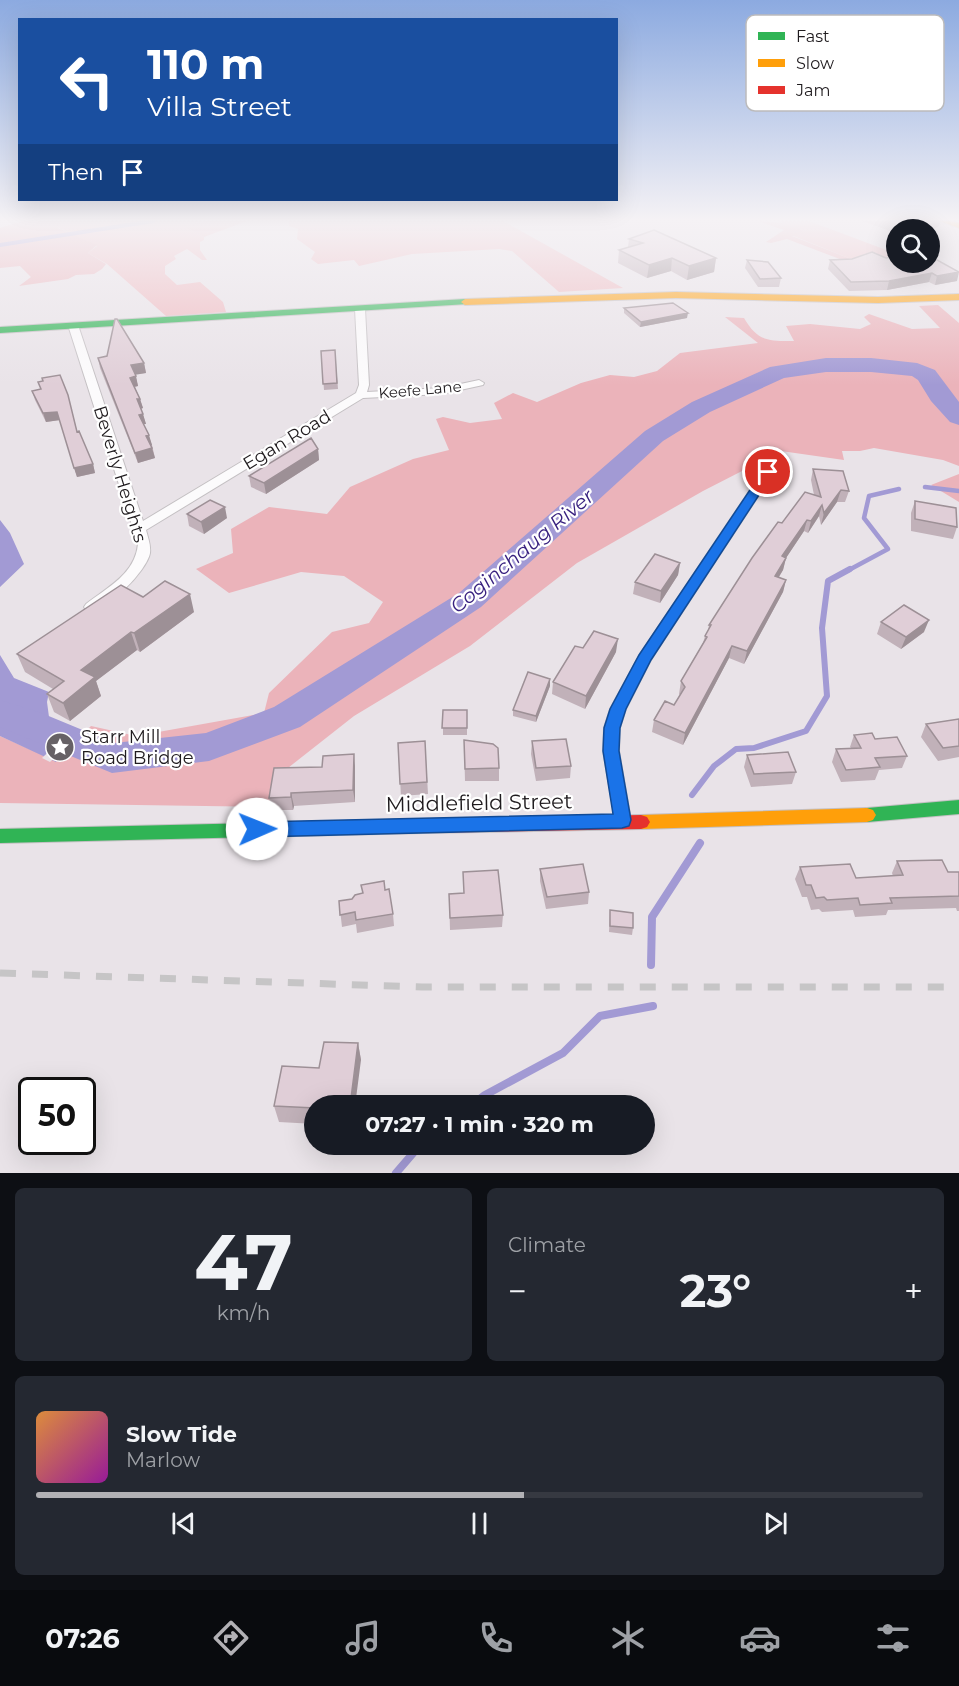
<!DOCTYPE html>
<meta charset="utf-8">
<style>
body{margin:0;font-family:Montserrat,sans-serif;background:#242831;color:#f1f3f6;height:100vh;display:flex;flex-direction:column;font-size:22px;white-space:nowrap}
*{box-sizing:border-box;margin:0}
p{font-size:20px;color:#9ea1a6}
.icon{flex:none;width:33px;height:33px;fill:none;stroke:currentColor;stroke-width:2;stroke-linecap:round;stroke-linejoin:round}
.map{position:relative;height:1173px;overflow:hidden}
.sheet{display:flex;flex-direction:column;gap:15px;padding:15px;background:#0d0f14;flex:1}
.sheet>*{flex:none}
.guide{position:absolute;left:18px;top:18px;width:600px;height:183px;border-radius:0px;box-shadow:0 6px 24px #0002;background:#1a4fa0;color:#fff;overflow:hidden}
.buttons{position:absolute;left:886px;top:219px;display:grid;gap:12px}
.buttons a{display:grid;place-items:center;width:54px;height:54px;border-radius:50%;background:#171b24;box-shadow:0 6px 24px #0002;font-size:30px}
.speed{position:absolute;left:18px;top:1077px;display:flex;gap:12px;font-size:30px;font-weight:700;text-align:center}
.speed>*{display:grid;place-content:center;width:78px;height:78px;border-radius:50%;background:#171b24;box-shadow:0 6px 24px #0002;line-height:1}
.speed .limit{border:3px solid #111;border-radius:9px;background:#fff;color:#111}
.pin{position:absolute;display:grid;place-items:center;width:51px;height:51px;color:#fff;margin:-26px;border:3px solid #fff;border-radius:50%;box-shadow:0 2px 6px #0007}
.me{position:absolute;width:66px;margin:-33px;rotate:89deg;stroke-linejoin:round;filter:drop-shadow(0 0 4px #0008)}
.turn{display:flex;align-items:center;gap:21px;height:126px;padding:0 30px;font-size:27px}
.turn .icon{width:78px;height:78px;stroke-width:2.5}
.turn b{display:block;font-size:42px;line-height:51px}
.then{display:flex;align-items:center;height:57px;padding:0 30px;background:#0003;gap:12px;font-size:22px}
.big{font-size:45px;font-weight:700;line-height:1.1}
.sheet .tile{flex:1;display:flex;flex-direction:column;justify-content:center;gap:9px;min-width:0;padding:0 21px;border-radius:9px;background:#242831}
.sheet .dial{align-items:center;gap:0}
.dial b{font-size:78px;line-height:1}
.song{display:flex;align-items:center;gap:18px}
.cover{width:72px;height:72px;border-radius:9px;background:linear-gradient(135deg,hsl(30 70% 55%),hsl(300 70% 35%))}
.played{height:6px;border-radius:3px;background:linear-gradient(90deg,#b2b1b5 55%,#363941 55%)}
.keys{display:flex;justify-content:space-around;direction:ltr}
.heat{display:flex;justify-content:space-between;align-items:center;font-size:33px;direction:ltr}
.sheet .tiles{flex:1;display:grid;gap:15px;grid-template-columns:1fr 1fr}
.tile:last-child{grid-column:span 2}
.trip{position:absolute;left:304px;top:1095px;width:351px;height:60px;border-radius:30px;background:#171b24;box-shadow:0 6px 24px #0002;font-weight:700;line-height:60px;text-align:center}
.menu{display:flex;height:96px;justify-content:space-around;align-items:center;background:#090b0e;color:#9ea1a6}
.menu .icon{width:42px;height:42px}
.menu .selected{color:#b2b1b5}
.menu b{font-size:27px;color:#f1f3f6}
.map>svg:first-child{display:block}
</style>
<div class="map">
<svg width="959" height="1173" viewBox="0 0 959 1173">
<rect width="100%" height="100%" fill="#e9e3e8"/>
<path fill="#efb9bf" d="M 60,221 L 204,221 L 184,226 L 204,237 L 204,240 L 200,242 L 200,250 L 207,260 L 202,260 L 187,249 L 174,256 L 176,259 L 165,266 L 165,274 L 177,285 L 200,282 L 223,302 L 226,312 L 166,316 L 107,264 L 88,253 L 97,246 L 57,227 Z
M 289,221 L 503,221 L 623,288 L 559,292 L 512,251 L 499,249 L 412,254 L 359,266 L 354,260 L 318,264 L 311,259 L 315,252 L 297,239 L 298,229 L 289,226 Z
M 778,221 L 809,221 L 897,254 L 897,262 L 865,255 L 851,259 L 791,235 L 796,227 L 777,224 L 784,222 Z"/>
<path fill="#ebb3ba" d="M 22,221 L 61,221 L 58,228 L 97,245 L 88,253 L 106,264 L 102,269 L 94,274 L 76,275 L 68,279 L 19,286 L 31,277 L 20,266 L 0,268 L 0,228 Z
M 204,221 L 247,221 L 204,237 L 183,226 Z
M 758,221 L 786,223 L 778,224 L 796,227 L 803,232 L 792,236 L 851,259 L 887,277 L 787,239 L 771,243 L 766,242 L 784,230 Z
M 938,305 L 959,323 L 959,466 L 943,460 L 874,448 L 860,451 L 842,451 L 844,460 L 781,451 L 703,491 L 577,563 L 470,646 L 354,716 L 279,775 L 278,807 L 0,803 L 0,736 L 56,761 L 91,726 L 136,736 L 264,713 L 269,693 L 332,632 L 369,623 L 383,602 L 344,576 L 301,572 L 229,593 L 196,569 L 233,553 L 231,529 L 269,507 L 327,514 L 350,487 L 413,459 L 449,450 L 436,419 L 443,417 L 470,423 L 502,419 L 494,403 L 513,393 L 537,402 L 581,383 L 610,375 L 634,377 L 657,371 L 680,353 L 758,343 L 725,317 L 744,318 C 758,342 769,341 794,341 L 786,326 L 810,324 L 860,329 L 871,324 L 864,317 L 869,314 L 912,329 L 940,328 L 919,306 Z
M 959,474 L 959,502 L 931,485 Z"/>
<path fill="#a29ad4" d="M 0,520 L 10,533 L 24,564 L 0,587 Z
M 0,655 L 14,678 L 49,692 L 47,702 L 49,717 L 82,734 L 56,762 L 0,736 Z"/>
<path fill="#e9e3e8" d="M 73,728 L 81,731 L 50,762 L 42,758 Z"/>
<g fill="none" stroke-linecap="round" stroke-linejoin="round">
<path stroke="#a29ad4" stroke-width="4" d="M 0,245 L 153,221"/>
<path stroke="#a29ad4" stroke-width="4.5" d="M 925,487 L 959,491
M 847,571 L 888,549 L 864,518 L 869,496 L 899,489"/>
<path stroke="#a29ad4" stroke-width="6" d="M 692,795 L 714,766 L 736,749 L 754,748 L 806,731 L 827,696 L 822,628 L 828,581 L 850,569"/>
<path stroke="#a29ad4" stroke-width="8" d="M 651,965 L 652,917 L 700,843
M 471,1106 L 485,1095 L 563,1053 L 600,1016 L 653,1006
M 396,1173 L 421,1144"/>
<path fill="#a29ad4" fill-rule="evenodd" d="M 826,358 L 871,358 L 917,363 L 935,370 L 959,402 L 959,425 L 950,422 L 931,401 L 918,380 L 912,376 L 871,372 L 826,372 L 784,378 L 710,412 L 663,441 L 481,607 L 300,727 L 209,761 L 112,773 L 0,727 L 0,700 L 39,712 L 114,743 L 206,733 L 274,707 L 459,593 L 645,431 L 692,402 L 770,367 Z"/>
<g stroke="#c4c0c3" stroke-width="2">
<path id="street" d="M 360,306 L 365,309 L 369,385 L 367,392 L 442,388 L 479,380 L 484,383 L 483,385 L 442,394 L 363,398 L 146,530 C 148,538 151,545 150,553 C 147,571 104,615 86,610 L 84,607 L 86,604 C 108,587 135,574 138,544 L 68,325 L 70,323 L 78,325 L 143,521 L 356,393 L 359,385 L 355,309 Z
M 768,468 L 774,472 L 651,660 L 626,709 L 620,728 L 619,751 L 631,820 L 628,825 L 622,827 L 616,825 L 603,751 L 604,728 L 610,709 L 640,654 L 762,472 Z"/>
</g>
<g stroke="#c4c0c3" stroke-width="2">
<path id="fast" d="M 465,299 L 468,300 L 468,304 L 0,333 L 0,327 Z
M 959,800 L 959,814 L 867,822 L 861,820 L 858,815 L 861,810 L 867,808 Z
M 423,819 L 429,821 L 432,826 L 429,831 L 423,833 L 0,843 L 0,829 Z"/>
</g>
<g stroke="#c4c0c3" stroke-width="2">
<path id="slow" d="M 940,221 L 950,221 L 959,223 L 959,228 Z
M 676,292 L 878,297 L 959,294 L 959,300 L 878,303 L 676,298 L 465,305 L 461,302 L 465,299 Z
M 867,808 L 873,810 L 876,815 L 873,820 L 867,822 L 641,829 L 635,827 L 632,822 L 635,817 L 641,815 Z"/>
</g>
<g stroke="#c4c0c3" stroke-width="2">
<path id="jam" d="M 641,815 L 647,817 L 650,822 L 647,827 L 641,829 L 423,833 L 417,831 L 414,826 L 417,821 L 423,819 Z"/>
</g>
<use href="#street" fill="#fcfbfc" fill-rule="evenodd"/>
<use href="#fast" fill="#30b455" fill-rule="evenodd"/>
<use href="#slow" fill="#ff9f0a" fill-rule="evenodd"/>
<use href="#jam" fill="#e5322d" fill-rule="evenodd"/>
<path stroke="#c6c5c6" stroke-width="7" stroke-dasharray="16 16" stroke-linecap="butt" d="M 0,973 L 422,987 L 959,987"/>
</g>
<path fill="#c1b1b9" d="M 862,221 L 940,221 L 939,226 L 930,230 L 907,229 L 897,230 L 896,233 Z
M 629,239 L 716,258 L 714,272 L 687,280 L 671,271 L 647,278 L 618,263 L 619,250 L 628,247 Z
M 886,258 L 897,258 L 957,281 L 935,285 L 929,282 L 887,290 L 849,291 L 828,269 L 830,260 Z
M 747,260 L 781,278 L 779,287 L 758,287 L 745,268 Z
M 624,308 L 687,318 L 640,327 L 624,313 Z
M 335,350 L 338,389 L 324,390 L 321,351 Z
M 98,358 L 144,363 L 146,373 L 135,374 L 138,386 L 135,387 L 140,399 L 143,408 L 141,409 L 146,424 L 144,424 L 152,445 L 155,458 L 138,463 L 100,368 Z
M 32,391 L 68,395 L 77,431 L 93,464 L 95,473 L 77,477 L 60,420 L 46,422 L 35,400 Z
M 318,449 L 319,460 L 266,494 L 251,487 L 249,476 Z
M 813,469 L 849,491 L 845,502 L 837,502 L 821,525 L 819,516 L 808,533 L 804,531 L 786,558 L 783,570 L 779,577 L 786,580 L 783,592 L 744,664 L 729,658 L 683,745 L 652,732 L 654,720 L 674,705 L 680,695 L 679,694 L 681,681 L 703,643 L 705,636 L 708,630 L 709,625 L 782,523 L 814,495 L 811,480 Z
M 915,501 L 957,527 L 953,539 L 911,531 L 911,513 Z
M 187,514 L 227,518 L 204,534 L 189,526 Z
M 680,563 L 678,575 L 660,603 L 633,594 L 635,582 Z
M 143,597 L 194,612 L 140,652 L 137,650 L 96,681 L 101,696 L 70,721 L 54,712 L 47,694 L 53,689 L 25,672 L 17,654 Z
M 881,622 L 924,632 L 901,649 L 877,634 Z
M 616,652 L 585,709 L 552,694 L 553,682 Z
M 550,686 L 536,722 L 513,716 L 513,710 Z
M 443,710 L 467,710 L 467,735 L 443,735 Z
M 959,719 L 959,757 L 938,761 L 921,737 L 926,724 Z
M 854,735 L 875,739 L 907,756 L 902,768 L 879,770 L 875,780 L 841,782 L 832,762 L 836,749 L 851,748 L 850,747 Z
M 464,740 L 499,768 L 499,781 L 465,781 Z
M 425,741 L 428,794 L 401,796 L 398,743 Z
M 532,741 L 571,766 L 570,778 L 536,781 L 531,754 Z
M 747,755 L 796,772 L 792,784 L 751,787 L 744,767 Z
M 355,766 L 355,802 L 294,806 L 293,810 L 272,810 L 269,798 Z
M 897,861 L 948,872 L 959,872 L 959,911 L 957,911 L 956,908 L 888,910 L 886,915 L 855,917 L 853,910 L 822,912 L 819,909 L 811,910 L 807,897 L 802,897 L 795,879 L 800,867 L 856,878 L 893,876 L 892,873 Z
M 540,869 L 589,892 L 588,904 L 546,909 L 540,881 Z
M 385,890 L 393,914 L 394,926 L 357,933 L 356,924 L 342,927 L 339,901 L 352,899 Z
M 464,893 L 503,915 L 502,927 L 450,930 L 449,894 Z
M 610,910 L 633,928 L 632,935 L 609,932 Z
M 358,1043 L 361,1060 L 315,1106 L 315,1124 L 279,1122 L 274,1106 L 319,1068 Z"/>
<path fill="#9d9096" d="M 909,221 L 907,229 L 897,230 L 897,232 L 896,233 L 898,225 Z
M 937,221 L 940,221 L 939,226 L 930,231 L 930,230 L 926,230 L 927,226 Z
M 672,258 L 671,271 L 647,278 L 649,265 Z
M 716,258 L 714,272 L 687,280 L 689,266 Z
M 959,272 L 957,281 L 935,285 L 937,276 Z
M 932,273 L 929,282 L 887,290 L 889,281 Z
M 688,313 L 687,318 L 640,327 L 641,322 Z
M 144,363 L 146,373 L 134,375 L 131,365 Z
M 136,376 L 138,386 L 133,387 L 130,378 Z
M 137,399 L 140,399 L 143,408 L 139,409 Z
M 57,412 L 60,420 L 46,422 L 43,413 Z
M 143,414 L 146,424 L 142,424 L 139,415 Z
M 149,435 L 152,445 L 149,446 L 146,436 Z
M 152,448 L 155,458 L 138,463 L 135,453 Z
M 318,449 L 319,460 L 266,494 L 264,483 Z
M 93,464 L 95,473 L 77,477 L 74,468 Z
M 841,490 L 837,502 L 821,525 L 824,513 Z
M 822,505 L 819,516 L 808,533 L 811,521 Z
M 225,507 L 227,518 L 204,534 L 201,522 Z
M 807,520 L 804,531 L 786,558 L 783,570 L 772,588 L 775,576 L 782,556 Z
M 680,563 L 678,575 L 660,603 L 661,591 Z
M 786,580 L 783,592 L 744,664 L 747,651 Z
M 190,594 L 194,612 L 140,652 L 134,633 Z
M 929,620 L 924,632 L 901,649 L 906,637 Z
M 131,632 L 137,650 L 96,681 L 101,696 L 70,721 L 63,703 L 81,670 Z
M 618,639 L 616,652 L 585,709 L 586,696 Z
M 732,646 L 729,658 L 683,745 L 685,733 Z
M 550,679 L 550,686 L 536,722 L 536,716 Z
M 354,754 L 355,766 L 355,802 L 353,790 Z
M 291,793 L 294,806 L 293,810 L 291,797 Z
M 358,1043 L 361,1060 L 355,1106 L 350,1106 Z"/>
<path fill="#e0ced7" stroke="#9d9096" stroke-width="1.5" d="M 886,221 L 937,221 L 927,226 L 909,221 L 898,225 Z
M 654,230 L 716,258 L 689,266 L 672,258 L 649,265 L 619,250 L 643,243 L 629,239 Z
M 872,252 L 886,258 L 894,257 L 897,258 L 897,262 L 930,262 L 930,256 L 959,272 L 937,276 L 932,273 L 889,281 L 851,282 L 830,260 L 852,259 Z
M 747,260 L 768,262 L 781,278 L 760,279 Z
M 673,303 L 688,313 L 641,322 L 624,308 Z
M 115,319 L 117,319 L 144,363 L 131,365 L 136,376 L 130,378 L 140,399 L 137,399 L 143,414 L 139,415 L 149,435 L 146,436 L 152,448 L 135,453 L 98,358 L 107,356 Z
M 335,350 L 337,383 L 323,384 L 321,351 Z
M 60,375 L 68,395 L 77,432 L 79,431 L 93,464 L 74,468 L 57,412 L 43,413 L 32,391 L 41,389 L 38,382 L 43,381 L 42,378 Z
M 311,438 L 318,449 L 264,483 L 249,476 Z
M 813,469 L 843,471 L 849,491 L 841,490 L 824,513 L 822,505 L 811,521 L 807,520 L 782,556 L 786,558 L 775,576 L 786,580 L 747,651 L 732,646 L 685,733 L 654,720 L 665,701 L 674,705 L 685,687 L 681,681 L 707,637 L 705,636 L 711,625 L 709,625 L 752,558 L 778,522 L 782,523 L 805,492 L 821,497 Z
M 210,500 L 225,507 L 201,522 L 187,514 Z
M 915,501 L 956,508 L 957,527 L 915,519 Z
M 655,554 L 680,563 L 661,591 L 635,582 Z
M 165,581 L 190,594 L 134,633 L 131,632 L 81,670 L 95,677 L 63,703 L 47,694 L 64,681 L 17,654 L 121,585 L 143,597 Z
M 904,605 L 929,620 L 906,637 L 881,622 Z
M 594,631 L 618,639 L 586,696 L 553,682 L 575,646 L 583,648 Z
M 528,672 L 550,679 L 536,716 L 513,710 Z
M 443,710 L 467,710 L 467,728 L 442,728 Z
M 959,719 L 959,746 L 943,748 L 926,724 Z
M 872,733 L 875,739 L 897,737 L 907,756 L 875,758 L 880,767 L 846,770 L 836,749 L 861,748 L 854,735 Z
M 566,739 L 571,766 L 536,768 L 532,741 Z
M 464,740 L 493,744 L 498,748 L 499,768 L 465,769 Z
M 425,741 L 427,782 L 400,784 L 398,743 Z
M 788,752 L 796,772 L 754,774 L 747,755 Z
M 354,754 L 353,790 L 291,793 L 291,797 L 269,798 L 274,768 L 322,767 L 323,756 Z
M 942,860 L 948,872 L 959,872 L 959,896 L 890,898 L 892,903 L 860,905 L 858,898 L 827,900 L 824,897 L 816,898 L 811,885 L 806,885 L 800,867 L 850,864 L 856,878 L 903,875 L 897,861 Z
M 583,864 L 589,892 L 547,897 L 540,869 Z
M 498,870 L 503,915 L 450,918 L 449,894 L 464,893 L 463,872 Z
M 384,881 L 385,890 L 389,889 L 393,914 L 356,920 L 355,912 L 340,915 L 339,901 L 352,899 L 355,895 L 363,893 L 361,885 Z
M 610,910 L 633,913 L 633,928 L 610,926 Z
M 324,1042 L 358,1043 L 350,1106 L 315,1106 L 315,1108 L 274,1106 L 282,1066 L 319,1068 Z"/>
<linearGradient id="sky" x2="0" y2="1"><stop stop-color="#8caae0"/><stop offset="0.57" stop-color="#f5f2f5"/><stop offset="1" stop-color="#f5f2f5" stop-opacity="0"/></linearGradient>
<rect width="959" height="385" fill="url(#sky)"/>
<path fill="#1a73e8" stroke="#114b97" stroke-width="1.5" d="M 768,468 L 774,472 L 651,660 L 626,709 L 620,728 L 619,751 L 631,820 L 629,826 L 622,828 L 257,837 L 250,834 L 248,829 L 250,824 L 257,822 L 613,814 L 603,751 L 604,728 L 610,709 L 639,655 L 762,472 Z"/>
<defs>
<g id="sight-disc" transform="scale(1.5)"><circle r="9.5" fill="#666165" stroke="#fff"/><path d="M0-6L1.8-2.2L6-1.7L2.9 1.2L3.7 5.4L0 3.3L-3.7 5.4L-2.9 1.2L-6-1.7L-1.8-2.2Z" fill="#fff"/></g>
</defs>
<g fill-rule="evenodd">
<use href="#sight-disc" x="60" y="747"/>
</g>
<g text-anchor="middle" stroke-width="4.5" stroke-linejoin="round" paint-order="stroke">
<g font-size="15" fill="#1f1b1e" stroke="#fff">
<text transform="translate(420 390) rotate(-5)" y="5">Keefe Lane</text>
</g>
<g font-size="18" fill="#1f1b1e" stroke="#fff">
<text transform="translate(287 440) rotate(-31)" y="6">Egan Road</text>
<text transform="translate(120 474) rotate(73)" y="6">Beverly Heights</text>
</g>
<g font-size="18" fill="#1f1b1e" stroke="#fff" text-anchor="start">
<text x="81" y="743">Starr Mill<tspan x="81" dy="21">Road Bridge</tspan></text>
</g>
<g font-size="20" font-style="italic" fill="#38217f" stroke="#fff">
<text transform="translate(522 551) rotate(-40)" y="7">Coginchaug River</text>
</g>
<g font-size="21" fill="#1f1b1e" stroke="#fff">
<text transform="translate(479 803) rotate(-1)" y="7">Middlefield Street</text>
</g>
</g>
<rect x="746" y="15" width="198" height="96" rx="9" fill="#fff" stroke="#bcbbbc" stroke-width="1.5"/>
<rect x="758" y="32" width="27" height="8" fill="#30b455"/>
<rect x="758" y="59" width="27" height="8" fill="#ff9f0a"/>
<rect x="758" y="86" width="27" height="8" fill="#e5322d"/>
<g font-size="16" fill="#1f1b1e">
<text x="796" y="42">Fast</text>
<text x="796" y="69">Slow</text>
<text x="796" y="96">Jam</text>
</g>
</svg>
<div class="buttons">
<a><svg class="icon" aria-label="search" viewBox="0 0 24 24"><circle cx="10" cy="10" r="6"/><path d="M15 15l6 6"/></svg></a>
</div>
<div class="speed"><div class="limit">50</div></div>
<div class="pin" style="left:768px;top:472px;background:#d93025"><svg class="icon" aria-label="arrive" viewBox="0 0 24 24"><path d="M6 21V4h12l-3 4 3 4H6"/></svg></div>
<svg class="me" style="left:257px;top:829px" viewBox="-20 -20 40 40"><circle r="19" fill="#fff"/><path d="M0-13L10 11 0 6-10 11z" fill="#1a73e8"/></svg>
<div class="trip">07:27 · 1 min · 320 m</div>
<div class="guide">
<div class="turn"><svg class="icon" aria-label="left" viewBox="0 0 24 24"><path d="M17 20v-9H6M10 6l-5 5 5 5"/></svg><div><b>110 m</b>Villa Street</div></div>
<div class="then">Then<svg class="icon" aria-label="arrive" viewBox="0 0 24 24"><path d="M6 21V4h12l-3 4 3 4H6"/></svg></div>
</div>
</div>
<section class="sheet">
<div class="tiles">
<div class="tile dial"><b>47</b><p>km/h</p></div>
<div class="tile"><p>Climate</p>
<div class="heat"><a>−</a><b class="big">23°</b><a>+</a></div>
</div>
<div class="tile">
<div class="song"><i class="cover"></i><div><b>Slow Tide</b><p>Marlow</p></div></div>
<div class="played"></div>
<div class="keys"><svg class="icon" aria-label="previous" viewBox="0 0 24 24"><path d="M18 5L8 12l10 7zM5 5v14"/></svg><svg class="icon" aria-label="pause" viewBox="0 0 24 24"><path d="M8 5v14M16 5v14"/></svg><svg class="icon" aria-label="next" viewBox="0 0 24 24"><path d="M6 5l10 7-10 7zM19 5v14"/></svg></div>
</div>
</div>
</section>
<nav class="menu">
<b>07:26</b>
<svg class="icon selected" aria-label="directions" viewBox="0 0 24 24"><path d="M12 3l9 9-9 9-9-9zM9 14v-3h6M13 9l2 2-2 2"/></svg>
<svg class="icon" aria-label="music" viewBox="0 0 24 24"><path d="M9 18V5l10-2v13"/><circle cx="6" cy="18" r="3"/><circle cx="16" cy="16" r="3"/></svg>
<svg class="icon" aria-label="phone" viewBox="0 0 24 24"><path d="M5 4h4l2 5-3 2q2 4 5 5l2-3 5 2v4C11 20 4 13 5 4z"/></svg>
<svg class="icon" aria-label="climate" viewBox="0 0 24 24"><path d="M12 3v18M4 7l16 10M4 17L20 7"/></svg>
<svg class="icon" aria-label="car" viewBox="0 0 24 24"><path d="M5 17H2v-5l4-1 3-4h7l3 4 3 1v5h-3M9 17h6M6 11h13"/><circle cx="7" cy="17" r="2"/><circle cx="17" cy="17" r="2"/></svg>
<svg class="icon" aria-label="filters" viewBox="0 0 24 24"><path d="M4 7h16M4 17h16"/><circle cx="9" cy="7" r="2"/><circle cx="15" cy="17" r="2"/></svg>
</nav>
